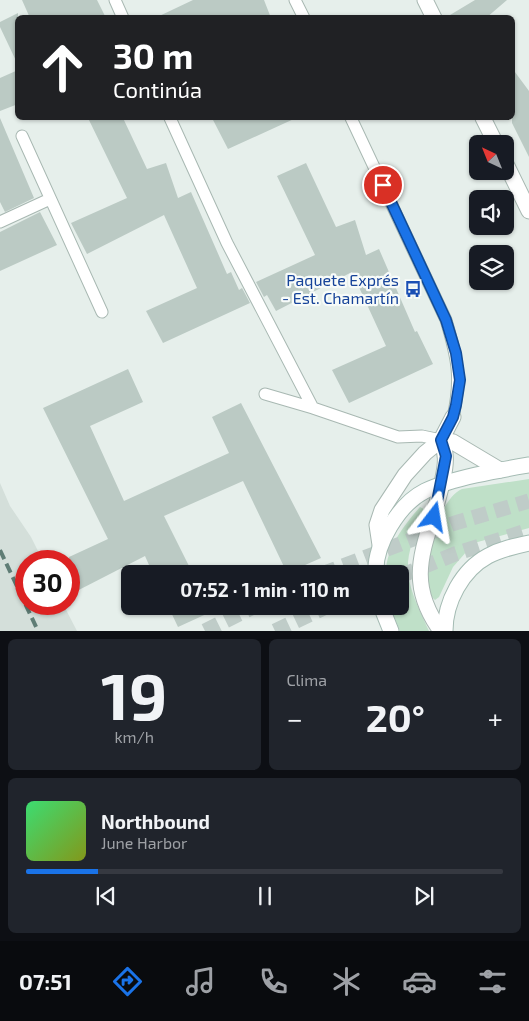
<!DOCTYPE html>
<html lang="es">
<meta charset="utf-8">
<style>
body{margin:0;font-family:"Exo 2",sans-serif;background:#20242c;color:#f1f3f6;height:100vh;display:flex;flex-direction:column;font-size:19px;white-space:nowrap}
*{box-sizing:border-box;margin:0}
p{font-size:16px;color:#9ea1a6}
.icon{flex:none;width:28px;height:28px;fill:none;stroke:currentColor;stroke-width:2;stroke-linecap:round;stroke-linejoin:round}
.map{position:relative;height:631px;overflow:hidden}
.details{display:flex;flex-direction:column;gap:8px;padding:8px;background:#0d0f14;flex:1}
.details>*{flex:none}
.banner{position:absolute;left:15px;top:15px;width:500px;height:105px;border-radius:8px;box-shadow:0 1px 4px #0004;background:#202124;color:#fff;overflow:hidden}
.needle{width:32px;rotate:317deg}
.buttons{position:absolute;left:469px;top:135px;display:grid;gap:10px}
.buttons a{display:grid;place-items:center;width:45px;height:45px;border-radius:8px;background:#171b24;box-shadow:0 1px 4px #0004;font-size:25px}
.speed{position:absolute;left:15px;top:550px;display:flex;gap:10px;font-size:25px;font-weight:700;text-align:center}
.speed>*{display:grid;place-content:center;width:65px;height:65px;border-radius:50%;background:#171b24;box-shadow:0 1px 4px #0004;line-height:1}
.speed .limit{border:8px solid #d22;background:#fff;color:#111}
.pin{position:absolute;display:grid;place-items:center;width:42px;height:42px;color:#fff;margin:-21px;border:2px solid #fff;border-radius:50%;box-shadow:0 1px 5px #0007}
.me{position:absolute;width:55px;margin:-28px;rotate:14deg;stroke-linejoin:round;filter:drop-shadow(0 0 4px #0008)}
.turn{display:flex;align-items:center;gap:18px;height:105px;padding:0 15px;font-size:22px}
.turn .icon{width:65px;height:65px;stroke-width:2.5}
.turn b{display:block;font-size:35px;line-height:42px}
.big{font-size:38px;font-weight:700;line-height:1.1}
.details .widget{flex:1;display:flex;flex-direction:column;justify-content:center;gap:8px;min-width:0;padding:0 18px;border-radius:8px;background:#20242c}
.details .dial{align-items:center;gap:0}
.dial b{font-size:65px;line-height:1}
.song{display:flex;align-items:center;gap:15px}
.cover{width:60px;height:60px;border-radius:8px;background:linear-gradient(135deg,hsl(140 70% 55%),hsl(70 70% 35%))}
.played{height:5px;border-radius:2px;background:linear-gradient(90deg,#1a73e8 15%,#363941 15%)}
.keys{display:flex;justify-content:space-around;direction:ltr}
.heat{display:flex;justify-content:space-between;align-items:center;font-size:28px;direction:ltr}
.details .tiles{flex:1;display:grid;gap:8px;grid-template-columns:1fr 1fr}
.widget:last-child{grid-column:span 2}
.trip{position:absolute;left:121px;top:565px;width:288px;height:50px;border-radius:8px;background:#171b24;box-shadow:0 1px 4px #0004;font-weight:700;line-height:50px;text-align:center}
.menu{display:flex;height:80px;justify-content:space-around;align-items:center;background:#090b0e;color:#9ea1a6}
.menu .icon{width:35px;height:35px}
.menu .selected{color:#1a73e8}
.menu b{font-size:22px;color:#f1f3f6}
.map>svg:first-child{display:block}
</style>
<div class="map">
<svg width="529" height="631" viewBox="0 0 529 631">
<rect width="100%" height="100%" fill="#e6efeb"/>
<path fill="#d4dfda" d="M 0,483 L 10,506 L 31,537 L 43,561 L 26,561 L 26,604 L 63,604 L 77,631 L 0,631 Z"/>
<path fill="#bfe0c8" d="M 529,479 L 529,528 L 474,543 L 453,567 L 439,597 L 435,600 C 413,581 437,499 462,489 Z
M 420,507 L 426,510 C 399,565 404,577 429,631 L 400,631 L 390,606 L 400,606 L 400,574 L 386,574 C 385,549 405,524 420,507 Z"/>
<path fill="#bbcac4" d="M 22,0 L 97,0 L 106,18 L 30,18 Z
M 193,0 L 264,0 L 271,18 L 155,18 Z
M 475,0 L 507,0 L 486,18 L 445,18 Z
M 18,13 L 18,65 L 0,27 L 0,22 Z
M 512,68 L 529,91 L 529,157 L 512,123 Z
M 18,70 L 18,104 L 0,111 L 0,78 Z
M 0,118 L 34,198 L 5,212 L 0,202 Z
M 88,118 L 123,118 L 147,169 L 166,163 L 178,198 L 191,192 L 227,274 L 231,272 L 239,290 L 242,288 L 250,303 L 163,343 L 146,311 L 197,288 L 164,215 L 87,254 L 71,223 L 127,198 Z
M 212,118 L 296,118 L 228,149 Z
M 306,163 L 336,227 L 355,220 L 366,255 L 379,249 L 415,332 L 417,331 L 433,364 L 349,403 L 332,370 L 386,346 L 352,272 L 276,311 L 267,295 L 264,297 L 256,282 L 315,255 L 277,176 Z
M 40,212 L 57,245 L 0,271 L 0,232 Z
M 128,369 L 143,402 L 90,426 L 124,501 L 229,453 L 212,417 L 241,403 L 321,558 L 287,573 L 243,481 L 164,516 L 193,574 L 153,574 L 145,556 L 69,595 L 69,557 L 108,539 L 43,408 Z
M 168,606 L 224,606 L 178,627 Z"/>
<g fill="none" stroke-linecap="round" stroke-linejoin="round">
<path stroke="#bfccc8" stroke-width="15" stroke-dasharray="15 8" stroke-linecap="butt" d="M 322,574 L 455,523 L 529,501
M 400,576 L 455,554 L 529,530
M 205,631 L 255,606
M 275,631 L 328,606"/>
<g stroke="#a8b8b2" stroke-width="13">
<path id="service" d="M 115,0 L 123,18
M 295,0 L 304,18
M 170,118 L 227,243 L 313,408
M 351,118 L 446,320 C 457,357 462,378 453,417
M 22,136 L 102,312
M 0,222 L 50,199
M 265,394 L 313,408 L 398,437 L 422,436 L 441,440"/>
</g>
<g stroke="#a8b8b2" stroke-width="17">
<path id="minor" d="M 441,440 L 453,442 L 500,470
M 380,545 L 377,525 L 382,510 L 405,475 L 425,453 L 441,440 L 453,417
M 441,631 C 399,574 432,537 443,478 C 446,464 447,453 441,440"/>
</g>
<g stroke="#a8b8b2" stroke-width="17">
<path id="tertiary" d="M 425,0 L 434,18
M 483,118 L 496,144
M 505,162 L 529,211"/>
</g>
<g stroke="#a4bbb3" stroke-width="17">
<path id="secondary" d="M 376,574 C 374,545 399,504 425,491 C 452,478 499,470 529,465
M 381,606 L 391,631
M 445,631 C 445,602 462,570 488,556 C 501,549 515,546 529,543"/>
</g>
<use href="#service" stroke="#fff" stroke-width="11"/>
<use href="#minor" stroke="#fff" stroke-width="15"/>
<use href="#tertiary" stroke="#fff" stroke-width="15"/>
<use href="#secondary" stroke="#fff" stroke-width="15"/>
<path stroke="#5f7d75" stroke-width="4" stroke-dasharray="10 5" stroke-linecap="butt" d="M 0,550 L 38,631"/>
</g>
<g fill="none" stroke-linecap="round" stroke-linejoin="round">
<g stroke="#114b97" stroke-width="12">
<path id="route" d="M 383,185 L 446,320 L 456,353 L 460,380 L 456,405 L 453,417 L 441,440 L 446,456 L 434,517"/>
</g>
<use href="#route" stroke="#1a73e8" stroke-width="9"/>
</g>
<defs>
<g id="bus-bare" transform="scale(1.35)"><path d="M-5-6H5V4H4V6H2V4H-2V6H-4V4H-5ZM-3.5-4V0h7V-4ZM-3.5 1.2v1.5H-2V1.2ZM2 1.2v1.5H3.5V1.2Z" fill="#1a4fb4" stroke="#f7fbf9" stroke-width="2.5" paint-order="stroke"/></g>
</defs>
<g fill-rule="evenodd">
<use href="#bus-bare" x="413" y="289"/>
</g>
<g text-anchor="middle" stroke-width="4.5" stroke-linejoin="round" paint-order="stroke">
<g font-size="16" fill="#164399" stroke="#f7fbf9" text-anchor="end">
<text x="399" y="286">Paquete Exprés<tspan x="399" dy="18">- Est. Chamartín</tspan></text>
</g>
</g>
</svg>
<div class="buttons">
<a><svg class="needle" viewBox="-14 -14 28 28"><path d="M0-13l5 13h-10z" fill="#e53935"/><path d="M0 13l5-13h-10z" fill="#9ea1a6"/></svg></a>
<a><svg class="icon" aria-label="sound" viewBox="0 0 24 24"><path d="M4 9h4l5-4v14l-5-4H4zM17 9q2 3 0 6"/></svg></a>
<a><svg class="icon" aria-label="layers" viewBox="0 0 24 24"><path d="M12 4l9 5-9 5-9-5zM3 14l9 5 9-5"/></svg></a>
</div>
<div class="speed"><div class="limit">30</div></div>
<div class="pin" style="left:383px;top:185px;background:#d93025"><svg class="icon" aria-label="arrive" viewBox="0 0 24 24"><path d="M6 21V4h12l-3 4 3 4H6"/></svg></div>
<svg class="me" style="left:434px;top:517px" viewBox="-20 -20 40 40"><path d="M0-17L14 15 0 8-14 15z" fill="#1a73e8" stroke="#fff" stroke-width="4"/></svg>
<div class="trip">07:52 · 1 min · 110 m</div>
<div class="banner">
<div class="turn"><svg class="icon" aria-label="ahead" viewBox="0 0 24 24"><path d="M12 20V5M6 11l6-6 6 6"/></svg><div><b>30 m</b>Continúa</div></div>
</div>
</div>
<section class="details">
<div class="tiles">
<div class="widget dial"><b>19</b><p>km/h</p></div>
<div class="widget"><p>Clima</p>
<div class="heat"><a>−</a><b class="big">20°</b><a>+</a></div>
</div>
<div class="widget">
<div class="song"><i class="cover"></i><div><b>Northbound</b><p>June Harbor</p></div></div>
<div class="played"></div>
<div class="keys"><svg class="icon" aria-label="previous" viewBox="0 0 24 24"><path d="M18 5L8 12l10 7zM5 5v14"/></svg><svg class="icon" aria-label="pause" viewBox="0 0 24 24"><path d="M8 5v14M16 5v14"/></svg><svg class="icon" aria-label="next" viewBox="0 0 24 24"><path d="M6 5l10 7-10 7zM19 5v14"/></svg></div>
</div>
</div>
</section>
<nav class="menu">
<b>07:51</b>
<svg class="icon selected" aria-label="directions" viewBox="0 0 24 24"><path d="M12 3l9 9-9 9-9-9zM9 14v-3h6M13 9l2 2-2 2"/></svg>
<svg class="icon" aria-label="music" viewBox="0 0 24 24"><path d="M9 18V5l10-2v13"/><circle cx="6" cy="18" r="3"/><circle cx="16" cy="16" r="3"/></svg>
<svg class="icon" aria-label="phone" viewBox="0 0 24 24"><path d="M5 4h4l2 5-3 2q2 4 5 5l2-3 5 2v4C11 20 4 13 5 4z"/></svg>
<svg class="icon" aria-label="climate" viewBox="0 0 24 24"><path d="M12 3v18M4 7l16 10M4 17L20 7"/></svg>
<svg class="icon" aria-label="car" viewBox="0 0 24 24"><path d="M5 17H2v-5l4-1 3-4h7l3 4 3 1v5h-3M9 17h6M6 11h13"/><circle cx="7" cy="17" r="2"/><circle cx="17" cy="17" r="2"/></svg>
<svg class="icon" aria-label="filters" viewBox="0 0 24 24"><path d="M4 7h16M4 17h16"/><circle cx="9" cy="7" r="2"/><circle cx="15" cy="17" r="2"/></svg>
</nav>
